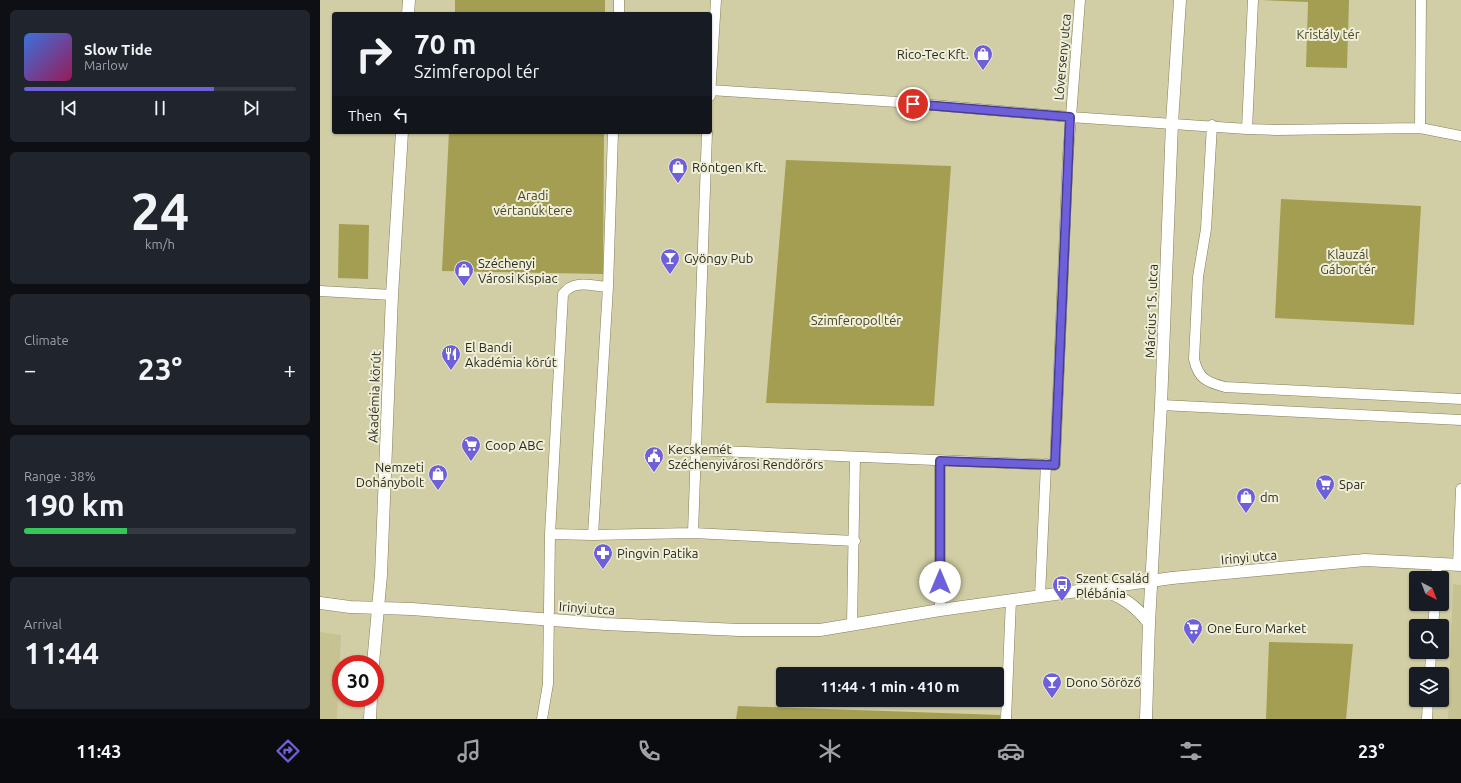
<!DOCTYPE html>
<meta charset="utf-8">
<style>
body{margin:0;font-family:Ubuntu,sans-serif;background:#20242c;color:#f1f3f6;height:100vh;display:flex;flex-direction:column;font-size:15px;white-space:nowrap}
*{box-sizing:border-box;margin:0}
p{font-size:13px;color:#9ea1a6}
.icon{flex:none;width:22px;height:22px;fill:none;stroke:currentColor;stroke-width:2;stroke-linecap:round;stroke-linejoin:round}
.map{position:relative;flex:1;overflow:hidden}
.panel{display:flex;flex-direction:column;gap:10px;padding:10px;background:#0d0f14;width:320px}
.panel>*{flex:none}
.hud{position:absolute;left:12px;top:12px;width:380px;height:122px;border-radius:4px;box-shadow:0 1px 3px #0004;background:#171b24;color:#f1f3f6;overflow:hidden}
.needle{width:26px;rotate:138deg}
.tools{position:absolute;left:1089px;top:571px;display:grid;gap:8px}
.tools a{display:grid;place-items:center;width:40px;height:40px;border-radius:4px;background:#171b24;box-shadow:0 1px 3px #0004;font-size:20px}
.speed{position:absolute;left:12px;top:655px;display:flex;gap:8px;font-size:20px;font-weight:700;text-align:center}
.speed>*{display:grid;place-content:center;width:52px;height:52px;border-radius:50%;background:#171b24;box-shadow:0 1px 3px #0004;line-height:1}
.speed .limit{border:6px solid #d22;background:#fff;color:#111}
.pin{position:absolute;display:grid;place-items:center;width:34px;height:34px;color:#fff;margin:-17px;border:2px solid #fff;border-radius:50%;box-shadow:0 1px 4px #0007}
.me{position:absolute;width:44px;margin:-22px;rotate:0deg;stroke-linejoin:round;filter:drop-shadow(0 0 3px #0008)}
.turn{display:flex;align-items:center;gap:14px;height:84px;padding:0 16px;font-size:18px}
.turn .icon{width:52px;height:52px;stroke-width:2.5}
.turn b{display:block;font-size:28px;line-height:34px}
.then{display:flex;align-items:center;height:38px;padding:0 16px;background:#0003;gap:8px;font-size:15px}
.big{font-size:30px;font-weight:600;line-height:1.1}
.panel .card{flex:1;display:flex;flex-direction:column;justify-content:center;gap:6px;min-width:0;padding:0 14px;border-radius:6px;background:#20242c}
.panel .dial{align-items:center;gap:0}
.dial b{font-size:52px;line-height:1}
.song{display:flex;align-items:center;gap:12px}
.cover{width:48px;height:48px;border-radius:6px;background:linear-gradient(135deg,hsl(220 70% 55%),hsl(330 70% 35%))}
.played{height:4px;border-radius:2px;background:linear-gradient(90deg,#6e60da 70%,#363941 70%)}
.keys{display:flex;justify-content:space-around;direction:ltr}
.heat{display:flex;justify-content:space-between;align-items:center;font-size:22px;direction:ltr}
.charge{height:6px;border-radius:3px;background:linear-gradient(90deg,#34c759 38%,#363941 0)}
.trip{position:absolute;left:456px;top:667px;width:228px;height:40px;border-radius:4px;background:#171b24;box-shadow:0 1px 3px #0004;font-weight:600;line-height:40px;text-align:center}
.tabs{display:flex;height:64px;justify-content:space-around;align-items:center;background:#090b0e;color:#9ea1a6}
.tabs .icon{width:28px;height:28px}
.tabs .current{color:#6e60da}
.tabs b{font-size:18px;color:#f1f3f6}
main{display:flex;flex:1;min-height:0}
.map>svg:first-child{display:block}
</style>
<main>
<section class="panel">
<div class="card">
<div class="song"><i class="cover"></i><div><b>Slow Tide</b><p>Marlow</p></div></div>
<div class="played"></div>
<div class="keys"><svg class="icon" aria-label="previous" viewBox="0 0 24 24"><path d="M18 5L8 12l10 7zM5 5v14"/></svg><svg class="icon" aria-label="pause" viewBox="0 0 24 24"><path d="M8 5v14M16 5v14"/></svg><svg class="icon" aria-label="next" viewBox="0 0 24 24"><path d="M6 5l10 7-10 7zM19 5v14"/></svg></div>
</div>
<div class="card dial"><b>24</b><p>km/h</p></div>
<div class="card"><p>Climate</p>
<div class="heat"><a>−</a><b class="big">23°</b><a>+</a></div>
</div>
<div class="card"><p>Range · 38%</p><b class="big">190 km</b><div class="charge"></div></div>
<div class="card"><p>Arrival</p><b class="big">11:44</b></div>
</section>
<div class="map">
<svg width="1141" height="719" viewBox="0 0 1141 719">
<rect width="100%" height="100%" fill="#d1cea5"/>
<path fill="#c6c292" d="M 1133,584 L 1141,585 L 1141,719 L 1128,719 Z
M 0,632 L 21,635 L 17,719 L 0,719 Z"/>
<path fill="#a49e52" d="M 135,0 L 285,0 L 285,14 L 135,14 Z
M 941,0 L 1029,0 L 1027,68 L 986,67 L 988,2 Z
M 129,132 L 284,132 L 283,274 L 122,271 Z
M 466,160 L 631,166 L 614,406 L 446,403 Z
M 961,199 L 1101,206 L 1094,325 L 955,318 Z
M 19,224 L 49,225 L 48,279 L 18,278 Z
M 949,642 L 1033,644 L 1026,719 L 946,719 Z
M 418,706 L 680,715 L 680,719 L 416,719 Z"/>
<g fill="none" stroke-linecap="round" stroke-linejoin="round">
<g stroke="#827f59" stroke-width="11">
<path id="minor" d="M 299,14 L 299,0
M 390,90 L 578,102 L 750,117 L 927,129 L 956,130 L 1100,128 L 1141,136
M 390,96 L 396,0
M 892,125 L 886,229 L 878,277 L 874,359 C 878,378 886,382 905,387 L 1141,399
M 1100,128 L 1101,0
M 927,129 L 933,0
M 0,291 L 72,295
M 841,405 L 1141,420
M 375,450 L 735,465 L 748,155 L 760,0
M 373,533 L 387,132
M 230,534 L 243,294 C 254,279 271,286 288,287
M 273,535 L 373,533 L 535,541
M 1138,565 L 1141,489
M 1116,578 L 1117,564
M 720,596 L 726,464
M 620,610 L 620,461
M 532,625 L 535,457
M 1113,626 L 1115,604
M 1110,674 L 1111,652
M 222,719 L 228,684 L 230,534 L 273,535 L 288,287 L 293,132
M 686,719 L 691,600
M 1107,719 L 1108,700"/>
</g>
<g stroke="#827f59" stroke-width="13">
<path id="tertiary" d="M 88,14 L 89,0
M 779,588 C 802,597 814,604 829,623
M 0,603 L 30,607 L 92,609 L 285,624 L 419,630 L 500,630 L 620,610 L 852,578 L 1045,560 L 1141,565
M 53,664 L 61,575 L 72,295 L 82,132
M 50,719 L 51,698
M 826,719 L 829,623 L 841,405 L 852,123 L 860,0"/>
</g>
<use href="#minor" stroke="#fff" stroke-width="10"/>
<use href="#tertiary" stroke="#fff" stroke-width="12"/>
</g>
<g fill="none" stroke-linecap="round" stroke-linejoin="round">
<g stroke="#483e8e" stroke-width="10">
<path id="route" d="M 593,104 L 750,117 L 735,465 L 620,461 L 620,582"/>
</g>
<use href="#route" stroke="#6e60da" stroke-width="7"/>
</g>
<defs>
<g id="shop-pin" transform="scale(1)"><path d="M0 17L-7.5 6A9.5 9.5 0 1 1 7.5 6Z" fill="#6e60da" stroke="#efeed9"/><path d="M-5-2.5h2.3a2.7 3.5 0 0 1 5.4 0H5L5.5 6h-11ZM-1.5-2.5h3a1.5 2.3 0 0 0-3 0Z" fill="#fff"/></g>
<g id="bar-pin" transform="scale(1)"><path d="M0 17L-7.5 6A9.5 9.5 0 1 1 7.5 6Z" fill="#6e60da" stroke="#efeed9"/><path d="M-6-5H6L.8 .8V4.5H3.5V6h-7V4.5H-.8V.8Z" fill="#fff"/></g>
<g id="restaurant-pin" transform="scale(1)"><path d="M0 17L-7.5 6A9.5 9.5 0 1 1 7.5 6Z" fill="#6e60da" stroke="#efeed9"/><path d="M-5-6h1v4h1v-4h1v4h1v-4h1v5L-1.5 .5V6h-2V.5L-5-1ZM5-6V6H3V1.5H1.5Q1.5-4 5-6Z" fill="#fff"/></g>
<g id="supermarket-pin" transform="scale(1)"><path d="M0 17L-7.5 6A9.5 9.5 0 1 1 7.5 6Z" fill="#6e60da" stroke="#efeed9"/><path d="M-6-5.5h2.5l.6 2H6L4.5 2H-2.5L-4.4-4H-6ZM-1.5 3.2a1.3 1.3 0 1 0 .1 0ZM3 3.2a1.3 1.3 0 1 0 .1 0Z" fill="#fff"/></g>
<g id="civic-pin" transform="scale(1)"><path d="M0 17L-7.5 6A9.5 9.5 0 1 1 7.5 6Z" fill="#6e60da" stroke="#efeed9"/><path d="M-.6-6.5H3V-4.5H.6V-3L4-1V1h2V6H-6V1h2V-1L-.6-3ZM-1.2 2.5V6h2.4V2.5Z" fill="#fff"/></g>
<g id="pharmacy-pin" transform="scale(1)"><path d="M0 17L-7.5 6A9.5 9.5 0 1 1 7.5 6Z" fill="#6e60da" stroke="#efeed9"/><path d="M-2-6h4v4h4v4h-4v4h-4v-4h-4v-4h4Z" fill="#fff"/></g>
<g id="bus-pin" transform="scale(1)"><path d="M0 17L-7.5 6A9.5 9.5 0 1 1 7.5 6Z" fill="#6e60da" stroke="#efeed9"/><path d="M-5-6H5V4H4V6H2V4H-2V6H-4V4H-5ZM-3.5-4V0h7V-4ZM-3.5 1.2v1.5H-2V1.2ZM2 1.2v1.5H3.5V1.2Z" fill="#fff"/></g>
</defs>
<g fill-rule="evenodd">
<use href="#shop-pin" x="663" y="54"/>
<use href="#shop-pin" x="358" y="167"/>
<use href="#bar-pin" x="350" y="258"/>
<use href="#shop-pin" x="144" y="270"/>
<use href="#restaurant-pin" x="131" y="354"/>
<use href="#supermarket-pin" x="151" y="445"/>
<use href="#civic-pin" x="334" y="456"/>
<use href="#shop-pin" x="118" y="474"/>
<use href="#supermarket-pin" x="1005" y="484"/>
<use href="#shop-pin" x="926" y="497"/>
<use href="#pharmacy-pin" x="283" y="553"/>
<use href="#bus-pin" x="742" y="585"/>
<use href="#supermarket-pin" x="873" y="628"/>
<use href="#bar-pin" x="732" y="682"/>
</g>
<g text-anchor="middle" stroke-width="4" stroke-linejoin="round" paint-order="stroke">
<g font-size="13" fill="#48451f" stroke="#efeed9">
<text x="1008" y="39">Kristály tér</text>
<text x="213" y="200">Aradi<tspan x="213" dy="15">vértanúk tere</tspan></text>
<text x="1028" y="259">Klauzál<tspan x="1028" dy="15">Gábor tér</tspan></text>
<text x="536" y="325">Szimferopol tér</text>
</g>
<g font-size="13" fill="#2c2b1b" stroke="#efeed9" text-anchor="start">
<text x="649" y="59" text-anchor="end">Rico-Tec Kft.</text>
<text x="372" y="172">Röntgen Kft.</text>
<text x="364" y="263">Gyöngy Pub</text>
<text x="158" y="268">Széchenyi<tspan x="158" dy="15">Városi Kispiac</tspan></text>
<text x="145" y="352">El Bandi<tspan x="145" dy="15">Akadémia körút</tspan></text>
<text x="165" y="450">Coop ABC</text>
<text x="348" y="454">Kecskemét<tspan x="348" dy="15">Széchenyivárosi Rendőrőrs</tspan></text>
<text x="104" y="472" text-anchor="end">Nemzeti<tspan x="104" dy="15">Dohánybolt</tspan></text>
<text x="1019" y="489">Spar</text>
<text x="940" y="502">dm</text>
<text x="297" y="558">Pingvin Patika</text>
<text x="756" y="583">Szent Család<tspan x="756" dy="15">Plébánia</tspan></text>
<text x="887" y="633">One Euro Market</text>
<text x="746" y="687">Dono Söröző</text>
</g>
<g font-size="13" fill="#2c2b1b" stroke="#efeed9">
<text transform="translate(742 57) rotate(-85)" y="5">Lóverseny utca</text>
<text transform="translate(831 311) rotate(-88)" y="5">Március 15. utca</text>
<text transform="translate(54 397) rotate(-88)" y="5">Akadémia körút</text>
<text transform="translate(929 557) rotate(-5)" y="5">Irinyi utca</text>
<text transform="translate(267 608) rotate(4)" y="5">Irinyi utca</text>
</g>
</g>
</svg>
<div class="tools">
<a><svg class="needle" viewBox="-14 -14 28 28"><path d="M0-13l5 13h-10z" fill="#e53935"/><path d="M0 13l5-13h-10z" fill="#9ea1a6"/></svg></a>
<a><svg class="icon" aria-label="search" viewBox="0 0 24 24"><circle cx="10" cy="10" r="6"/><path d="M15 15l6 6"/></svg></a>
<a><svg class="icon" aria-label="layers" viewBox="0 0 24 24"><path d="M12 4l9 5-9 5-9-5zM3 14l9 5 9-5"/></svg></a>
</div>
<div class="speed"><div class="limit">30</div></div>
<div class="pin" style="left:593px;top:104px;background:#d93025"><svg class="icon" aria-label="arrive" viewBox="0 0 24 24"><path d="M6 21V4h12l-3 4 3 4H6"/></svg></div>
<svg class="me" style="left:620px;top:582px" viewBox="-20 -20 40 40"><circle r="19" fill="#fff"/><path d="M0-13L10 11 0 6-10 11z" fill="#6e60da"/></svg>
<div class="trip">11:44 · 1 min · 410 m</div>
<div class="hud">
<div class="turn"><svg class="icon" aria-label="right" viewBox="0 0 24 24"><path d="M7 20v-9h11M14 6l5 5-5 5"/></svg><div><b>70 m</b>Szimferopol tér</div></div>
<div class="then">Then<svg class="icon" aria-label="left" viewBox="0 0 24 24"><path d="M17 20v-9H6M10 6l-5 5 5 5"/></svg></div>
</div>
</div>
</main>
<nav class="tabs">
<b>11:43</b>
<svg class="icon current" aria-label="directions" viewBox="0 0 24 24"><path d="M12 3l9 9-9 9-9-9zM9 14v-3h6M13 9l2 2-2 2"/></svg>
<svg class="icon" aria-label="music" viewBox="0 0 24 24"><path d="M9 18V5l10-2v13"/><circle cx="6" cy="18" r="3"/><circle cx="16" cy="16" r="3"/></svg>
<svg class="icon" aria-label="phone" viewBox="0 0 24 24"><path d="M5 4h4l2 5-3 2q2 4 5 5l2-3 5 2v4C11 20 4 13 5 4z"/></svg>
<svg class="icon" aria-label="climate" viewBox="0 0 24 24"><path d="M12 3v18M4 7l16 10M4 17L20 7"/></svg>
<svg class="icon" aria-label="car" viewBox="0 0 24 24"><path d="M5 17H2v-5l4-1 3-4h7l3 4 3 1v5h-3M9 17h6M6 11h13"/><circle cx="7" cy="17" r="2"/><circle cx="17" cy="17" r="2"/></svg>
<svg class="icon" aria-label="filters" viewBox="0 0 24 24"><path d="M4 7h16M4 17h16"/><circle cx="9" cy="7" r="2"/><circle cx="15" cy="17" r="2"/></svg>
<b>23°</b>
</nav>
